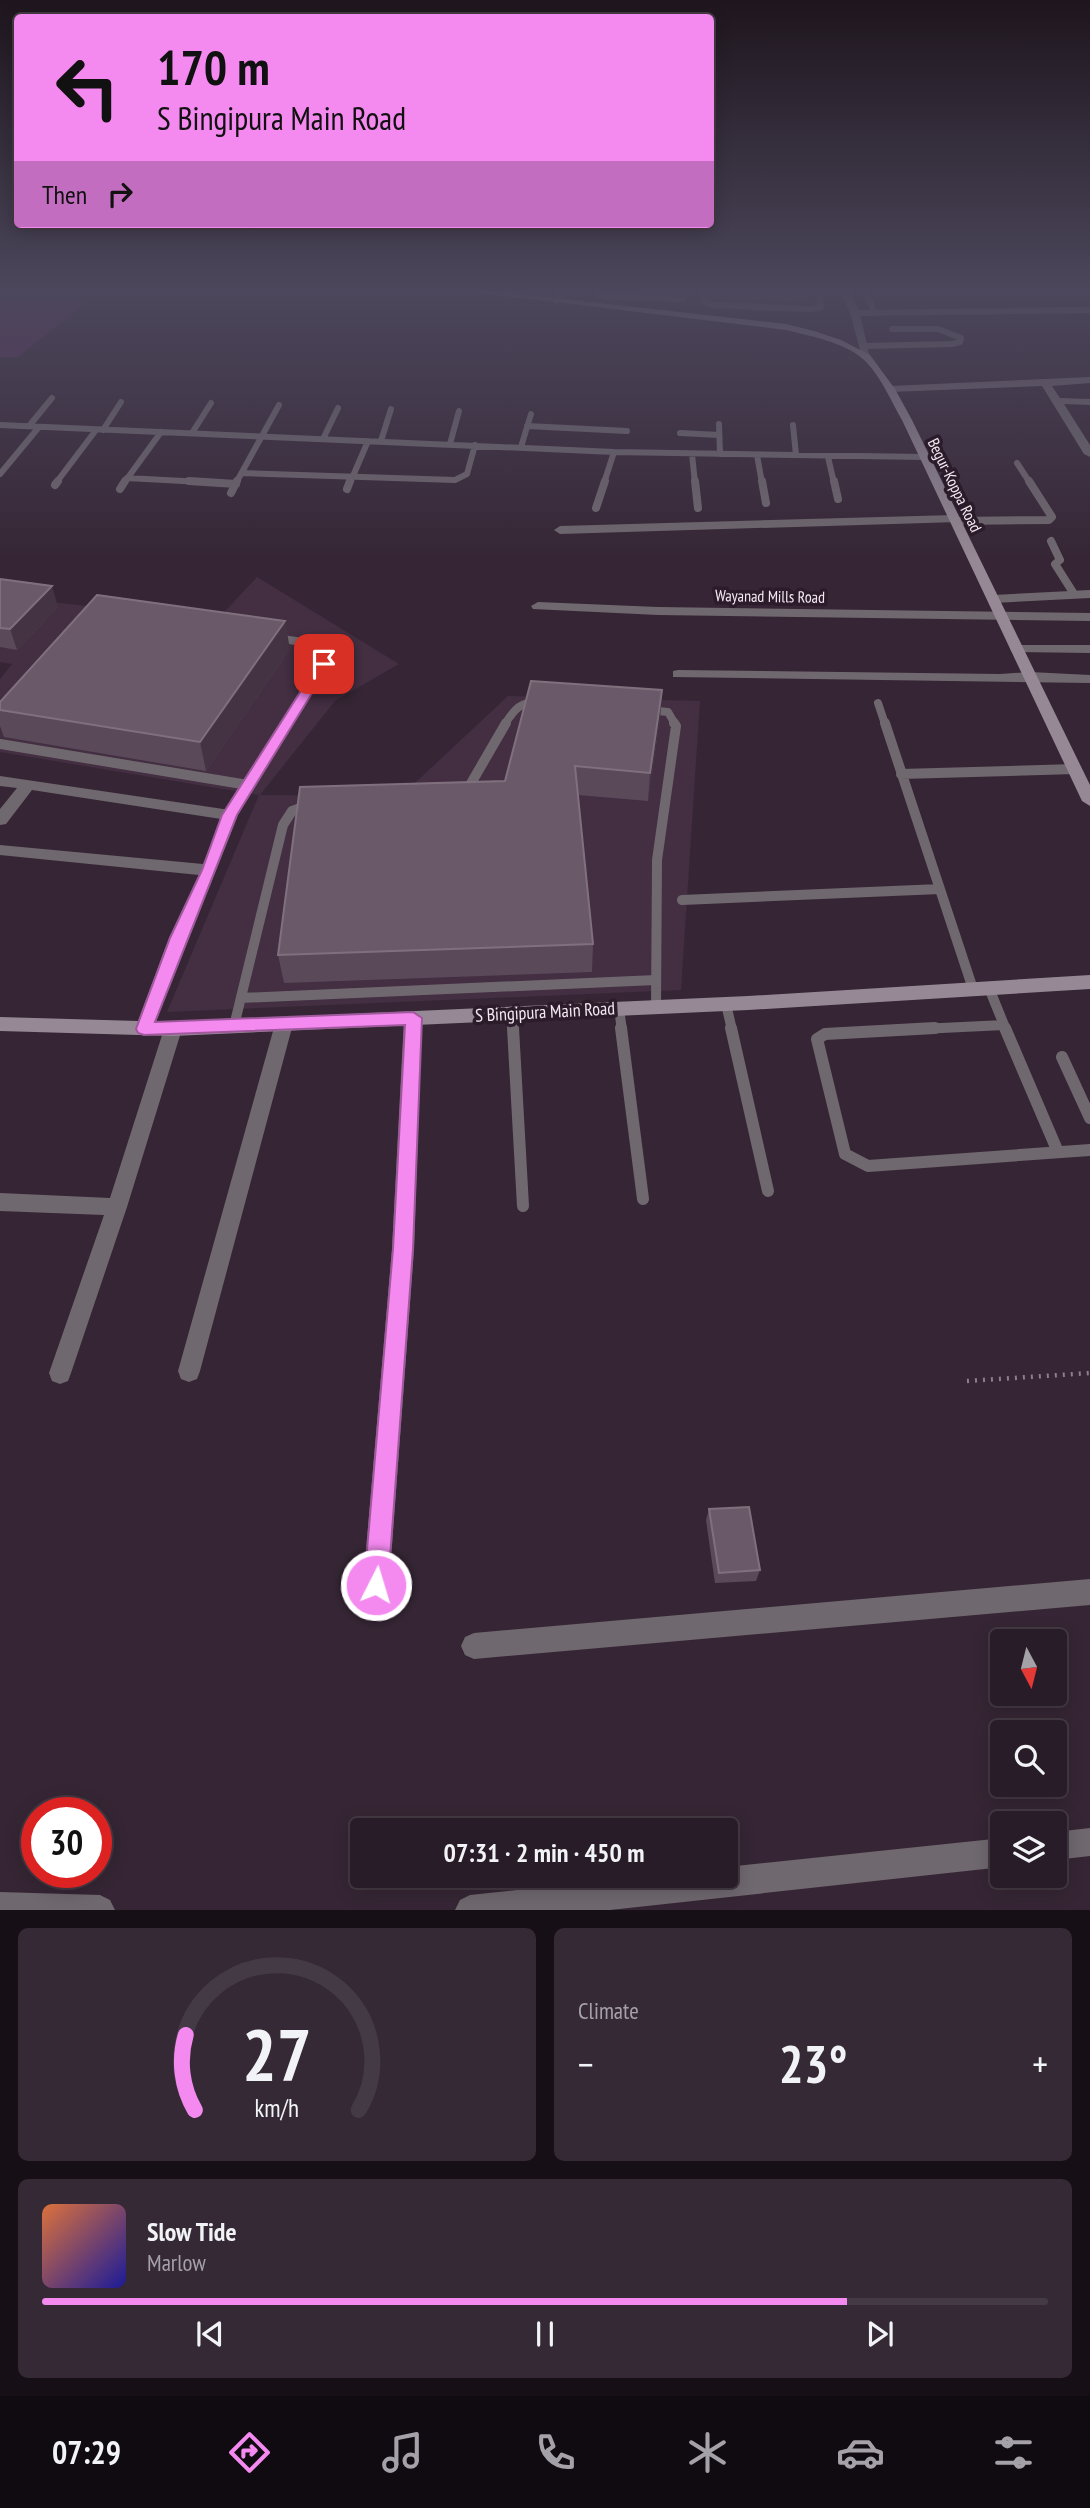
<!DOCTYPE html>
<meta charset="utf-8">
<style>
body{margin:0;font-family:"PT Sans Narrow",sans-serif;background:#342934;color:#f1f3f6;height:100vh;display:flex;flex-direction:column;font-size:26px;white-space:nowrap}
*{box-sizing:border-box;margin:0}
p{font-size:23px;color:#a5a1a8}
.icon{flex:none;width:38px;height:38px;fill:none;stroke:currentColor;stroke-width:2;stroke-linecap:round;stroke-linejoin:round}
.map{position:relative;height:1910px;overflow:hidden}
.sheet{display:flex;flex-direction:column;gap:18px;padding:18px;background:#160f16;flex:1}
.sheet>*{flex:none}
.top-card{position:absolute;left:14px;top:14px;width:700px;height:214px;border-radius:7px;box-shadow:0 4px 18px #0003,0 0 0 2px #443a45;background:#f489f0;color:#111;overflow:hidden}
.needle{width:46px;rotate:173deg}
.controls{position:absolute;left:990px;top:1629px;display:grid;gap:14px}
.controls a{display:grid;place-items:center;width:77px;height:77px;border-radius:7px;background:#281c28;box-shadow:0 4px 18px #0003,0 0 0 2px #443a45;font-size:35px}
.speed{position:absolute;left:21px;top:1797px;display:flex;gap:14px;font-size:35px;font-weight:700;text-align:center}
.speed>*{display:grid;place-content:center;width:91px;height:91px;border-radius:50%;background:#281c28;box-shadow:0 4px 18px #0003,0 0 0 2px #443a45;line-height:1}
.speed .limit{border:10px solid #d22;background:#fff;color:#111}
.pin{position:absolute;display:grid;place-items:center;width:60px;height:60px;color:#fff;margin:-30px;border-radius:14px;box-shadow:0 4px 10px #0006}
.me{position:absolute;width:77px;margin:-38px;rotate:5deg;stroke-linejoin:round;filter:drop-shadow(0 0 5px #0008)}
.turn{display:flex;align-items:center;gap:24px;height:147px;padding:0 28px;font-size:32px}
.turn .icon{width:91px;height:91px;stroke-width:2.5}
.turn b{display:block;font-size:49px;line-height:60px}
.then{display:flex;align-items:center;height:66px;padding:0 28px;background:#0003;gap:14px;font-size:26px}
.big{font-size:52px;font-weight:700;line-height:1.1}
.sheet .card{flex:1;display:flex;flex-direction:column;justify-content:center;gap:10px;min-width:0;padding:0 24px;border-radius:10px;background:#342934}
.sheet .dial{align-items:center;gap:0}
.dial svg{height:182px;overflow:visible;fill:none;stroke:#443a45;stroke-width:7;stroke-linecap:round;text-anchor:middle}
.dial text{fill:#f1f3f6;stroke:none}
.song{display:flex;align-items:center;gap:21px}
.cover{width:84px;height:84px;border-radius:10px;background:linear-gradient(135deg,hsl(20 70% 55%),hsl(240 70% 35%))}
.played{height:7px;border-radius:4px;background:linear-gradient(90deg,#f489f0 80%,#443a45 80%)}
.keys{display:flex;justify-content:space-around;direction:ltr}
.heat{display:flex;justify-content:space-between;align-items:center;font-size:38px;direction:ltr}
.sheet .tiles{flex:1;display:grid;gap:18px;grid-template-columns:1fr 1fr}
.card:last-child{grid-column:span 2}
.trip{position:absolute;left:350px;top:1818px;width:388px;height:70px;border-radius:7px;background:#281c28;box-shadow:0 4px 18px #0003,0 0 0 2px #443a45;font-weight:700;line-height:70px;text-align:center}
.menu{display:flex;height:112px;justify-content:space-around;align-items:center;background:#100b10;color:#a5a1a8}
.menu .icon{width:49px;height:49px}
.menu .on{color:#f489f0}
.menu b{font-size:32px;color:#f1f3f6}
.map>svg:first-child{display:block}
</style>
<div class="map">
<svg width="1090" height="1910" viewBox="0 0 1090 1910">
<rect width="100%" height="100%" fill="#362635"/>
<path fill="#432e42" d="M 590,292 L 689,292 L 690,295 L 691,292 L 823,292 L 827,314 L 689,310 L 689,303 L 589,300 Z
M 257,577 L 399,664 L 335,701 L 260,795 L 401,796 L 508,696 L 700,701 L 681,990 L 167,1012 L 259,795 L 0,752 L 0,679 L 12,664 L 0,662 L 0,596 L 216,621 Z"/>
<path fill="#5a2b59" d="M 0,292 L 99,292 L 18,357 L 0,357 Z"/>
<g fill="none" stroke-linecap="round" stroke-linejoin="round">
<path stroke="#8c7e8b" stroke-width="4.5" stroke-dasharray="2 6" stroke-linecap="butt" d="M 967,1381 L 1090,1373"/>
<path stroke="#70686f" stroke-width="6" d="M 600,292 L 601,296 L 677,299 L 683,299 L 683,292
M 704,292 L 704,301 L 713,305 L 811,309 L 821,307 L 819,292
M 865,292 L 874,311
M 556,301 L 563,292
M 855,313 L 1090,310
M 864,346 L 952,344 L 960,342 L 961,338 L 938,329 L 892,329
M 719,424 L 720,454
M 0,425 L 614,452 L 924,457
M 793,425 L 796,455
M 29,426 L 52,398
M 527,426 L 627,431
M 103,430 L 121,402
M 192,433 L 211,403
M 680,433 L 719,435
M 323,439 L 338,408
M 381,441 L 391,409
M 450,444 L 459,411
M 521,447 L 531,414
M 692,454 L 695,483
M 757,455 L 762,483
M 828,457 L 834,483
M 1017,463 L 1030,483
M 242,473 L 455,480 L 467,474 L 475,445
M 0,474 L 39,427
M 127,478 L 221,483
M 56,483 L 96,430
M 124,483 L 161,432
M 236,483 L 279,405
M 350,483 L 368,441
M 604,483 L 614,452"/>
<path stroke="#70686f" stroke-width="8" d="M 189,481 L 236,484
M 695,481 L 698,508
M 762,481 L 766,503
M 834,481 L 838,499
M 55,485 L 58,481
M 120,489 L 125,481
M 347,489 L 350,481
M 231,493 L 237,481
M 596,508 L 605,481
M 955,521 L 1049,520 L 1052,517 L 1029,481
M 1051,541 L 1060,560 L 1055,564 L 1074,594
M 993,599 L 1090,594
M 275,638 L 310,643 L 319,647 L 324,664 L 286,724
M 878,703 L 885,724
M 647,710 L 668,712 L 675,724
M 505,724 C 515,708 521,702 540,701"/>
<path stroke="#70686f" stroke-width="10" d="M 885,723 L 973,989
M 0,744 L 248,785
M 901,774 L 1075,769
M 466,792 L 506,723
M 230,815 L 288,723
M 682,900 L 940,889
M 241,998 L 656,980
M 726,1004 L 732,1030
M 656,1007 L 657,860 L 676,726 L 674,723
M 619,1009 L 622,1030
M 512,1014 L 513,1030
M 1004,1025 L 1006,1030
M 234,1026 L 283,825 L 292,811 L 309,805
M 900,1030 L 1004,1025 L 989,988"/>
<path stroke="#70686f" stroke-width="12" d="M 513,1028 L 523,1206
M 621,1028 L 643,1199
M 731,1028 L 768,1191
M 935,1028 L 825,1034 L 817,1039 L 845,1154 L 868,1166 L 1090,1150
M 1005,1028 L 1058,1152
M 1062,1057 L 1090,1118"/>
<path fill="#70686f" fill-rule="evenodd" d="M 841,292 L 850,292 L 860,313 L 870,359 L 862,357 L 850,313 Z
M 1090,377 L 1090,383 L 1052,386 L 1060,398 L 1090,399 L 1090,405 L 1064,404 L 1090,445 L 1090,457 L 1084,454 L 1042,386 L 890,392 L 885,389 L 890,386 Z
M 954,515 L 958,516 L 958,522 L 560,534 L 554,530 L 560,526 Z
M 538,602 L 658,607 L 1090,613 L 1090,621 L 658,615 L 533,609 L 531,606 Z
M 1017,645 L 1090,645 L 1090,653 L 1012,652 L 1010,649 Z
M 678,670 L 1000,674 L 1030,672 L 1090,675 L 1090,683 L 673,677 L 673,671 Z
M 0,776 L 230,810 L 238,815 L 151,1034 L 137,1034 L 135,1029 L 169,938 L 199,875 L 0,855 L 0,845 L 203,864 L 221,819 L 32,790 L 6,824 L 0,825 L 0,809 L 17,788 L 0,786 Z
M 413,1011 L 419,1013 L 422,1018 L 414,1249 L 389,1585 L 385,1594 L 376,1598 L 367,1594 L 363,1585 L 392,1249 L 404,1018 L 407,1013 Z
M 284,1017 L 290,1019 L 293,1024 L 200,1371 L 197,1379 L 189,1382 L 181,1379 L 178,1371 L 275,1024 L 278,1019 Z
M 173,1022 L 180,1024 L 182,1029 L 127,1207 L 71,1373 L 68,1381 L 60,1384 L 52,1381 L 49,1373 L 104,1215 L 0,1211 L 0,1193 L 110,1198 L 164,1029 L 166,1024 Z
M 1090,1579 L 1090,1605 L 474,1659 L 465,1655 L 461,1646 L 465,1637 L 474,1633 Z
M 1090,1828 L 1090,1856 L 1055,1860 L 1055,1832 Z
M 1003,1838 L 1003,1867 L 610,1910 L 455,1910 L 460,1900 L 470,1895 L 647,1876 L 726,1876 L 726,1867 Z
M 0,1892 L 100,1895 L 110,1900 L 115,1910 L 0,1910 Z"/>
<path fill="#968995" fill-rule="evenodd" d="M 473,292 L 502,292 L 786,324 L 814,331 L 841,340 L 870,355 L 895,389 L 912,420 L 1090,785 L 1090,806 L 1082,801 L 902,420 C 891,401 880,374 863,359 C 844,342 810,336 786,330 Z
M 1090,975 L 1090,989 L 748,1010 L 173,1036 L 0,1031 L 0,1017 L 173,1022 L 748,996 Z"/>
</g>
<path fill="#5a4959" d="M 710,292 L 810,292 L 809,303 L 710,297 Z
M 0,579 L 58,607 L 17,650 L 0,647 Z
M 290,649 L 206,771 L 4,737 L 0,726 L 0,702 Z
M 662,690 L 660,718 L 648,801 L 578,795 L 593,944 L 592,972 L 284,983 L 278,955 L 505,781 Z
M 709,1509 L 760,1570 L 756,1581 L 715,1583 L 706,1520 Z"/>
<path fill="#443443" d="M 52,586 L 58,607 L 17,650 L 10,629 Z
M 285,621 L 290,649 L 206,771 L 200,742 Z
M 662,690 L 660,718 L 648,801 L 650,773 Z"/>
<path fill="#6a5a69" stroke="#80707e" stroke-width="2" d="M 0,579 L 52,586 L 10,629 L 0,628 Z
M 97,595 L 285,621 L 200,742 L 0,710 L 0,702 Z
M 531,681 L 662,690 L 650,773 L 575,766 L 593,944 L 278,955 L 300,787 L 505,781 Z
M 749,1507 L 760,1570 L 719,1573 L 709,1509 Z"/>
<linearGradient id="sky" x2="0" y2="1"><stop stop-color="#1e151d"/><stop offset="0.52" stop-color="#4c475c"/><stop offset="1" stop-color="#4c475c" stop-opacity="0"/></linearGradient>
<rect width="1090" height="559" fill="url(#sky)"/>
<path fill="#f489f0" stroke="#9f599c" stroke-width="2" d="M 324,661 L 330,664 L 237,815 L 155,1022 L 413,1012 L 422,1018 L 413,1249 L 388,1585 L 384,1594 L 376,1597 L 368,1594 L 364,1585 L 393,1249 L 405,1025 L 144,1035 L 138,1033 L 136,1029 L 170,938 L 202,870 L 222,815 L 318,664 Z"/>
<g text-anchor="middle" stroke-width="7" stroke-linejoin="round" paint-order="stroke">
<g font-size="16" fill="#f3e8f2" stroke="#2c1c2b">
<text transform="translate(955 485) rotate(64)" y="6">Begur-Koppa Road</text>
<text transform="translate(770 596) rotate(1)" y="6">Wayanad Mills Road</text>
</g>
<g font-size="18" fill="#f3e8f2" stroke="#2c1c2b">
<text transform="translate(545 1012) rotate(-3)" y="6">S Bingipura Main Road</text>
</g>
</g>
</svg>
<div class="controls">
<a><svg class="needle" viewBox="-14 -14 28 28"><path d="M0-13l5 13h-10z" fill="#e53935"/><path d="M0 13l5-13h-10z" fill="#a5a1a8"/></svg></a>
<a><svg class="icon" aria-label="search" viewBox="0 0 24 24"><circle cx="10" cy="10" r="6"/><path d="M15 15l6 6"/></svg></a>
<a><svg class="icon" aria-label="layers" viewBox="0 0 24 24"><path d="M12 4l9 5-9 5-9-5zM3 14l9 5 9-5"/></svg></a>
</div>
<div class="speed"><div class="limit">30</div></div>
<div class="pin" style="left:324px;top:664px;background:#d93025"><svg class="icon" aria-label="arrive" viewBox="0 0 24 24"><path d="M6 21V4h12l-3 4 3 4H6"/></svg></div>
<svg class="me" style="left:376px;top:1585px" viewBox="-20 -20 40 40"><circle r="17" fill="#f489f0" stroke="#fff" stroke-width="3"/><path d="M0-11L8 9 0 5-8 9z" fill="#fff"/></svg>
<div class="trip">07:31 · 2 min · 450 m</div>
<div class="top-card">
<div class="turn"><svg class="icon" aria-label="left" viewBox="0 0 24 24"><path d="M17 20v-9H6M10 6l-5 5 5 5"/></svg><div><b>170 m</b>S Bingipura Main Road</div></div>
<div class="then">Then<svg class="icon" aria-label="right" viewBox="0 0 24 24"><path d="M7 20v-9h11M14 6l5 5-5 5"/></svg></div>
</div>
</div>
<section class="sheet">
<div class="tiles">
<div class="card dial"><svg viewBox="0 0 100 80">
<path d="M14 69A42 42 0 1 1 86 69"/>
<path d="M14 69A42 42 0 0 1 10 36" stroke="#f489f0"/>
<text x="50" y="56" font-size="32" font-weight="700">27</text>
<text x="50" y="72" font-size="11">km/h</text>
</svg></div>
<div class="card"><p>Climate</p>
<div class="heat"><a>−</a><b class="big">23°</b><a>+</a></div>
</div>
<div class="card">
<div class="song"><i class="cover"></i><div><b>Slow Tide</b><p>Marlow</p></div></div>
<div class="played"></div>
<div class="keys"><svg class="icon" aria-label="previous" viewBox="0 0 24 24"><path d="M18 5L8 12l10 7zM5 5v14"/></svg><svg class="icon" aria-label="pause" viewBox="0 0 24 24"><path d="M8 5v14M16 5v14"/></svg><svg class="icon" aria-label="next" viewBox="0 0 24 24"><path d="M6 5l10 7-10 7zM19 5v14"/></svg></div>
</div>
</div>
</section>
<nav class="menu">
<b>07:29</b>
<svg class="icon on" aria-label="directions" viewBox="0 0 24 24"><path d="M12 3l9 9-9 9-9-9zM9 14v-3h6M13 9l2 2-2 2"/></svg>
<svg class="icon" aria-label="music" viewBox="0 0 24 24"><path d="M9 18V5l10-2v13"/><circle cx="6" cy="18" r="3"/><circle cx="16" cy="16" r="3"/></svg>
<svg class="icon" aria-label="phone" viewBox="0 0 24 24"><path d="M5 4h4l2 5-3 2q2 4 5 5l2-3 5 2v4C11 20 4 13 5 4z"/></svg>
<svg class="icon" aria-label="climate" viewBox="0 0 24 24"><path d="M12 3v18M4 7l16 10M4 17L20 7"/></svg>
<svg class="icon" aria-label="car" viewBox="0 0 24 24"><path d="M5 17H2v-5l4-1 3-4h7l3 4 3 1v5h-3M9 17h6M6 11h13"/><circle cx="7" cy="17" r="2"/><circle cx="17" cy="17" r="2"/></svg>
<svg class="icon" aria-label="filters" viewBox="0 0 24 24"><path d="M4 7h16M4 17h16"/><circle cx="9" cy="7" r="2"/><circle cx="15" cy="17" r="2"/></svg>
</nav>
